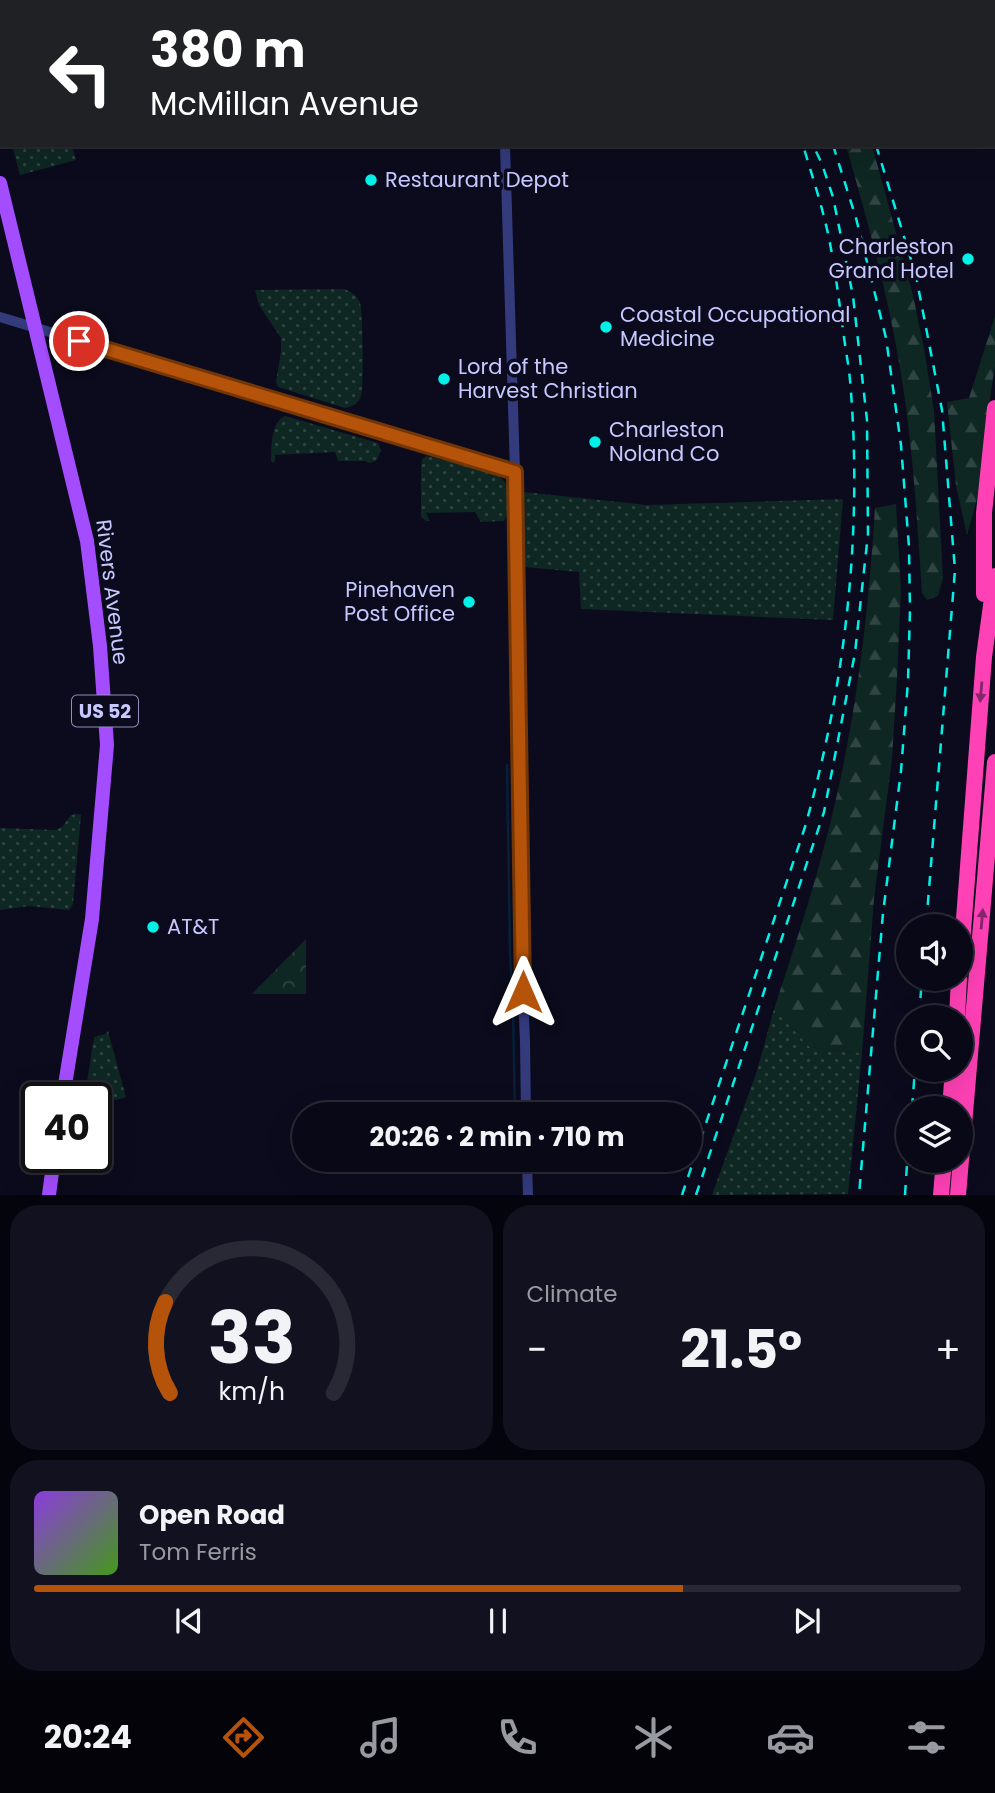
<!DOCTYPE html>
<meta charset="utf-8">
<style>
body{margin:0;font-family:Poppins,sans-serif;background:#11111f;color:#f1f3f6;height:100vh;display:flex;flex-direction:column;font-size:26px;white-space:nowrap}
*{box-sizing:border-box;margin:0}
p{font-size:23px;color:#989aa1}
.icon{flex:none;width:38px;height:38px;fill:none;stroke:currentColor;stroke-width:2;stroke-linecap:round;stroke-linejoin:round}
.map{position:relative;height:1195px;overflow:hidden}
.side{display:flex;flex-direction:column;gap:10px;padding:10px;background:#04040c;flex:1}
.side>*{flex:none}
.banner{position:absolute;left:0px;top:0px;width:996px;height:147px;box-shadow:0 7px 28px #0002,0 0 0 2px #292935;background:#202124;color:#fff;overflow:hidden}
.buttons{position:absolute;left:896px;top:914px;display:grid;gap:14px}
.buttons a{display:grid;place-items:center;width:77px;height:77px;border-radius:50%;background:#080816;box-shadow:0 7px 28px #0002,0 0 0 2px #292935;font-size:35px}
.speed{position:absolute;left:21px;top:1082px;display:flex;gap:14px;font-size:35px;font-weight:700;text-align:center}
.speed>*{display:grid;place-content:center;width:91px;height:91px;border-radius:50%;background:#080816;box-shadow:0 7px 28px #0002,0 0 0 2px #292935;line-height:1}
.speed .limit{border:4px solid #111;border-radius:10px;background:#fff;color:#111}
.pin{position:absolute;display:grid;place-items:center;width:60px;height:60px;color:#fff;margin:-30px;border:4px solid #fff;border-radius:50%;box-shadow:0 2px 7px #0007}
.me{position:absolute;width:77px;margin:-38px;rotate:0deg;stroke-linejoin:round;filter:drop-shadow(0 0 5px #0008)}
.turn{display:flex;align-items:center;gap:24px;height:147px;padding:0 35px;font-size:32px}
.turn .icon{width:91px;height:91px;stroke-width:2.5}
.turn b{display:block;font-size:49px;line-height:60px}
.big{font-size:52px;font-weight:700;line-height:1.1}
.side .card{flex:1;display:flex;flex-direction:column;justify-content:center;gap:10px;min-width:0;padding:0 24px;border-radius:28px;background:#11111f}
.side .dial{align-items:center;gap:0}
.dial svg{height:182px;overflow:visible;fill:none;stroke:#292935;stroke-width:7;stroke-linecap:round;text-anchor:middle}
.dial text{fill:#f1f3f6;stroke:none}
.song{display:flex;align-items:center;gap:21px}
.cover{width:84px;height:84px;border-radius:10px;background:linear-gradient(135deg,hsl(270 70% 55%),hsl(100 70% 35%))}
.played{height:7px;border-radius:4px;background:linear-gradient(90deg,#b45309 70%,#292935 70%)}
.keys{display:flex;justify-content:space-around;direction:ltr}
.heat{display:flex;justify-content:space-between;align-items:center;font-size:38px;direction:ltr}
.side .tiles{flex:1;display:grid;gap:10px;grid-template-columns:1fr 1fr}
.card:last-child{grid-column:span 2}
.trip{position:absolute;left:292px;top:1102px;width:410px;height:70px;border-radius:35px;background:#080816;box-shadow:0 7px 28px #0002,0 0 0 2px #292935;font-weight:700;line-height:70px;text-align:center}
.tab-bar{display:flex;height:112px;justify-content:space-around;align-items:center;background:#030309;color:#989aa1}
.tab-bar .icon{width:49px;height:49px}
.tab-bar .on{color:#b45309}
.tab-bar b{font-size:32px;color:#f1f3f6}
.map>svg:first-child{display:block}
</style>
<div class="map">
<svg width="995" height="1195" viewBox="0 0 995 1195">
<defs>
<pattern id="grass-dots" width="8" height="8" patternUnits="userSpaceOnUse" patternTransform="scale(1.75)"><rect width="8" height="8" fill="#0e2722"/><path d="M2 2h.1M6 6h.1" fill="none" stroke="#304543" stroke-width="1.8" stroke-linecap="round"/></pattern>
<pattern id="forest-firs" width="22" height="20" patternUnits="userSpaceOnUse" patternTransform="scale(1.75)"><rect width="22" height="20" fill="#0e2722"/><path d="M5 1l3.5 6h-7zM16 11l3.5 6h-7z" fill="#304543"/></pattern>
<pattern id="park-crowns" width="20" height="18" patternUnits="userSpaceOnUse" patternTransform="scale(1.75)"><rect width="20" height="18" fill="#0e2722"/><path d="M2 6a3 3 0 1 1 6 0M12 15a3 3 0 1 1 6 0" fill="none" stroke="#304543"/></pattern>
</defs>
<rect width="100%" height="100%" fill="#0b0b1d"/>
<path fill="url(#grass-dots)" d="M 56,0 L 203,0 L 196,2 L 56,2 Z
M 12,145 L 72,145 L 76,160 L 20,175 Z
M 344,289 C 352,292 357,295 360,303 C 363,311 364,389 361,396 C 358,404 352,407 345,408 L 278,387 L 276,382 L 281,352 L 281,338 L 259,305 L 255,290 Z
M 285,416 L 378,443 L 381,450 L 377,460 L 370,463 L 364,461 L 338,461 L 335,452 L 275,455 L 275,461 L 273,463 L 271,461 C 272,447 270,423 285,416 Z
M 427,456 C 440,459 496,472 502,479 C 513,489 511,509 504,521 L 481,522 L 475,512 L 426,513 L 430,521 L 426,521 L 421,517 L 421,467 L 422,459 Z
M 524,492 L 647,505 L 843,499 L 833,620 L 581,609 L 579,572 L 525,567 Z
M 77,814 L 81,815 L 73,904 L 69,910 L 29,906 L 0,910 L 0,828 L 56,830 L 62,827 L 71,815 Z
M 774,1009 L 810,1047 L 862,1053 L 848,1194 L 712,1195 L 757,1071 Z
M 108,1031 L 126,1097 C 114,1103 100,1098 88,1093 L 86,1088 L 94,1037 L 105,1034 Z"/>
<path fill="url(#forest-firs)" d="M 848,145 L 872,145 L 913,295 L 925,354 L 934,411 L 943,578 L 938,596 L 927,600 L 922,593 C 917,520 913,446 901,374 C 889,298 868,223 847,149 Z
M 995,316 L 995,365 L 989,405 L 984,474 L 967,535 L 956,486 L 947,402 L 969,398 Z
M 896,504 L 901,590 L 897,678 L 892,759 L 874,899 L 862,1053 L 810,1047 L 774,1009 C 797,940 820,870 836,799 C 858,703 869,606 875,508 Z"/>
<path fill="url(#park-crowns)" d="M 306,939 L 306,994 L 252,994 Z"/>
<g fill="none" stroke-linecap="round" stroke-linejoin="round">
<path stroke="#072039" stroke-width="2.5" d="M 507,765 L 510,954 L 512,987
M 513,1009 L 515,1115"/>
<path stroke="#343b7d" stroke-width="10" d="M 500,0 L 500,2
M 505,145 L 515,472 L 523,992 L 525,1042 L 526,1115
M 0,317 L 515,472
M 527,1160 L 528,1195"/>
<path stroke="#a44dff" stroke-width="14" d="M 882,0 L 884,2
M 901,0 L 903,2
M 994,102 L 995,103
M 994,124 L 995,125
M 0,183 L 87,541 L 100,646 L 107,745 L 92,919 L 63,1097
M 49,1195 L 54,1157"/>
<path stroke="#ff41b6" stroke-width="16" d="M 984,594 L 984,513 L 995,408
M 961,958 L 984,657 L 995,576
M 957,1017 L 959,978
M 950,1108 L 953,1069
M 941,1195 L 944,1160
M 958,1195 L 995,762"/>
<path stroke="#00f1e8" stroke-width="2.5" stroke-dasharray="10 9" stroke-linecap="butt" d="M 749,0 L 750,2
M 773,0 L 774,2
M 822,0 L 822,2
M 833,145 L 856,218 L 886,338 L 901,445 L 909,547 L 910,610 L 908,681 L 901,771 L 883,913 L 859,1195
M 876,145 L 916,276 L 942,410 L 955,570 L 926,926
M 919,1017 L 922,978
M 912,1108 L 915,1069
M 682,1195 L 805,827 C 846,682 863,530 850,380 C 848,360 844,341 842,322 C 837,287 833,251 824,217 C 818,193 810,169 803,145
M 696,1195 L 824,812 L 855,653 L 868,534 L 867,420 L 853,296 L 833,197 L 822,164 L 813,145
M 905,1195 L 908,1149"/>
</g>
<defs><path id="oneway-solid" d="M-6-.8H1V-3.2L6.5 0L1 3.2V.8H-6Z" transform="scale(1.75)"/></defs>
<g fill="#85266a">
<use href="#oneway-solid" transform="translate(981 692) rotate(95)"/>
<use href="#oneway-solid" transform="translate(982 919) rotate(-85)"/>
</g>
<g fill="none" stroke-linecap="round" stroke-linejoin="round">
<g stroke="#753606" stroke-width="18">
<path id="route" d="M 79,341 L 515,472 L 523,992"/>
</g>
<use href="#route" stroke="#b45309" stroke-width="12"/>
</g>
<g fill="#00f1e8" stroke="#0b0b1d" stroke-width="2.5">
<circle cx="371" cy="180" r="7"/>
<circle cx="968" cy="259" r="7"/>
<circle cx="606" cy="327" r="7"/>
<circle cx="444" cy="379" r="7"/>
<circle cx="595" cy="442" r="7"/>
<circle cx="469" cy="602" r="7"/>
<circle cx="153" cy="927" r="7"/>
</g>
<g text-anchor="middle" stroke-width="7" stroke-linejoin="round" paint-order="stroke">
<rect fill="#0b0b1d" stroke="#8e8fbb" stroke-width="2" x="72" y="695.5" width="66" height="31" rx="5"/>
<g font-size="19" font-weight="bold" fill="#c6c8ff">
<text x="105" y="718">US 52</text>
</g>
<g font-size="21" fill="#c6c8ff" stroke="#0b0b1d" text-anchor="start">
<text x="385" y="187">Restaurant Depot</text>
<text x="954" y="254" text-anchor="end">Charleston<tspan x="954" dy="24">Grand Hotel</tspan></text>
<text x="620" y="322">Coastal Occupational<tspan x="620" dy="24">Medicine</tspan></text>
<text x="458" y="374">Lord of the<tspan x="458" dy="24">Harvest Christian</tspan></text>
<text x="609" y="437">Charleston<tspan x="609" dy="24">Noland Co</tspan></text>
<text x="455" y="597" text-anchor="end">Pinehaven<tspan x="455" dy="24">Post Office</tspan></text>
<text x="167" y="934">AT&amp;T</text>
</g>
<g font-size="21" fill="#c6c8ff" stroke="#0b0b1d">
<text transform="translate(112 592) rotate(83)" y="7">Rivers Avenue</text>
</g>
</g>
</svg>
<div class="buttons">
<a><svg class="icon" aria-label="sound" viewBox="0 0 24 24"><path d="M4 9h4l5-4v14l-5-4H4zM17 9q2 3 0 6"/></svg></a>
<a><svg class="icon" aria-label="search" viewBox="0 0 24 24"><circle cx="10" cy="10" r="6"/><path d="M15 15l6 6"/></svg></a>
<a><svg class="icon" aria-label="layers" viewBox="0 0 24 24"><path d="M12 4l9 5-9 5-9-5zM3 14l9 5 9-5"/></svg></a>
</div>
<div class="speed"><div class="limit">40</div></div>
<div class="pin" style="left:79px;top:341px;background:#d93025"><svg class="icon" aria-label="arrive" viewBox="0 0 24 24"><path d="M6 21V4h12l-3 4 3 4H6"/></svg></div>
<svg class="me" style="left:523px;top:992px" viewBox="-20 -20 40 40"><path d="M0-17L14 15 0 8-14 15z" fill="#b45309" stroke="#fff" stroke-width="4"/></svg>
<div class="trip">20:26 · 2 min · 710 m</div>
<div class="banner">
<div class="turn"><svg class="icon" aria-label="left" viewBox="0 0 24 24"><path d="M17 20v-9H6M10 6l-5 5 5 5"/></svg><div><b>380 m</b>McMillan Avenue</div></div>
</div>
</div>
<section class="side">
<div class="tiles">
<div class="card dial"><svg viewBox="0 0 100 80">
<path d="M14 69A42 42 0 1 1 86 69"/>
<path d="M14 69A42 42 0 0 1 12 29" stroke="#b45309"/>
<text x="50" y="56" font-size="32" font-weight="700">33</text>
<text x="50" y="72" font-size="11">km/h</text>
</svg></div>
<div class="card"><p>Climate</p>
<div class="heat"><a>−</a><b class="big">21.5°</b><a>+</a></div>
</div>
<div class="card">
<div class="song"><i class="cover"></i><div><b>Open Road</b><p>Tom Ferris</p></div></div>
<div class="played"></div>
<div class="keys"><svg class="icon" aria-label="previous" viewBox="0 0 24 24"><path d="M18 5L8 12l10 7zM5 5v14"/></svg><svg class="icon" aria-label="pause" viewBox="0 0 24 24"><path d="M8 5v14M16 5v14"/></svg><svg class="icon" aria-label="next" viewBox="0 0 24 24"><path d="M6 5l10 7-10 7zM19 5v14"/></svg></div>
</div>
</div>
</section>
<nav class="tab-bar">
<b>20:24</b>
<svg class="icon on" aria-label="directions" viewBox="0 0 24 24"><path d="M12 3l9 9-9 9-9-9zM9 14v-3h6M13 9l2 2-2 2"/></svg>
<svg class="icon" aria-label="music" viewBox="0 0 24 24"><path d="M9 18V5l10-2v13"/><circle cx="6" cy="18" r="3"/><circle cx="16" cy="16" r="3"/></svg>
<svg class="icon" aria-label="phone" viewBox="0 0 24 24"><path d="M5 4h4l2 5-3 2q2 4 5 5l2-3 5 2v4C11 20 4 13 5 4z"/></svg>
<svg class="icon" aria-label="climate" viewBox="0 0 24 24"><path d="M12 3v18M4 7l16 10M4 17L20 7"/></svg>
<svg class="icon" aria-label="car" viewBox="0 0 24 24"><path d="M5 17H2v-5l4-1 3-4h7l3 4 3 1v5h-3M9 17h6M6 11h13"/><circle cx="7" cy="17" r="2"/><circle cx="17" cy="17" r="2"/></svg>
<svg class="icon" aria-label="filters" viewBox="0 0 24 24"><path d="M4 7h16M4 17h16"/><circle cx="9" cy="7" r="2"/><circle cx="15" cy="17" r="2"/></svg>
</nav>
